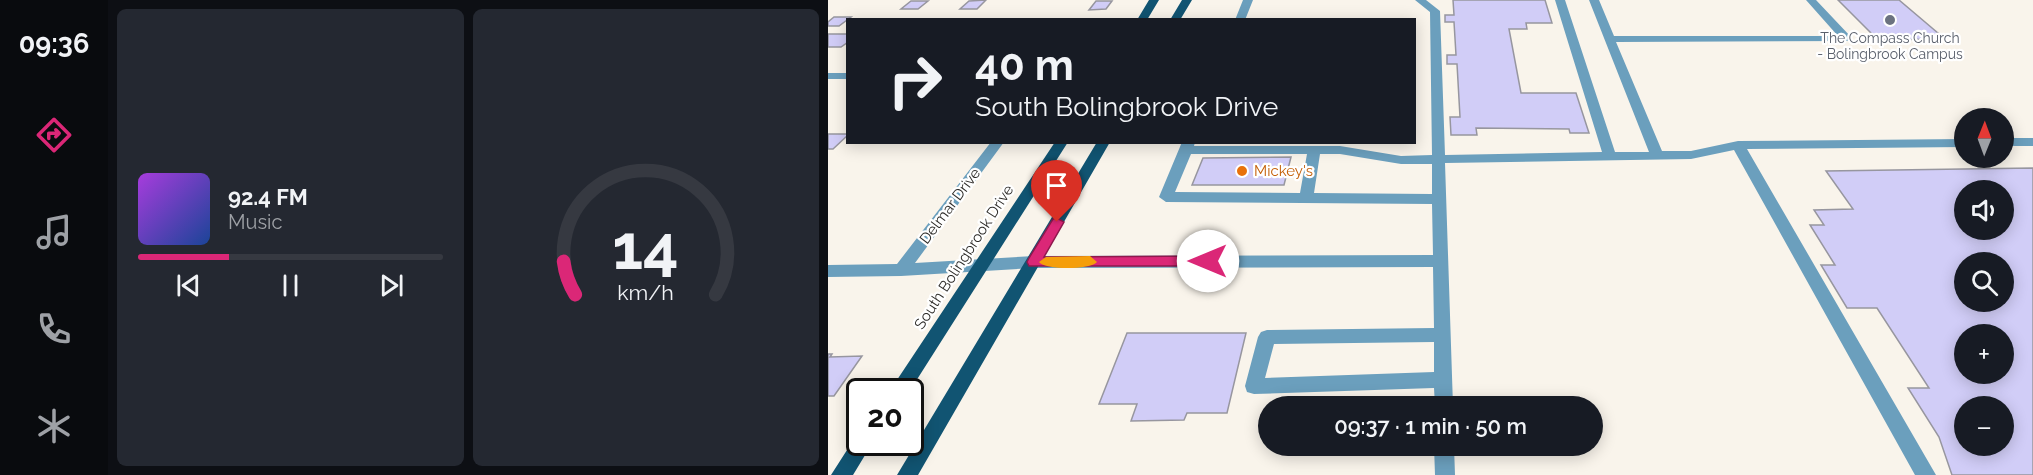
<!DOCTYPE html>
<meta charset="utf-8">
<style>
body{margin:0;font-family:Raleway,sans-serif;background:#242831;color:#f1f3f6;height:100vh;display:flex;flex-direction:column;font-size:22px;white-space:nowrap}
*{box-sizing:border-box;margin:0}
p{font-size:20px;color:#9ea1a6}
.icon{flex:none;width:33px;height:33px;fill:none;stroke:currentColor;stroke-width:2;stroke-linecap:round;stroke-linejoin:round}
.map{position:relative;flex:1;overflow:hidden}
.panel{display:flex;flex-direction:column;gap:9px;padding:9px;background:#0d0f14;width:720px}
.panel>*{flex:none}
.guide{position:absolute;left:18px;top:18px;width:570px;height:126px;border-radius:0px;box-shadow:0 3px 15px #0003;background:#171b24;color:#f1f3f6;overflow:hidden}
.needle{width:39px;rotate:1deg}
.tools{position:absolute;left:1126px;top:108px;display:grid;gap:12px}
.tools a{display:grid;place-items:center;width:60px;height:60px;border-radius:50%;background:#171b24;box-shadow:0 3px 15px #0003;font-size:30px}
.speed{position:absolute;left:18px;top:378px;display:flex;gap:12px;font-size:30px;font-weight:700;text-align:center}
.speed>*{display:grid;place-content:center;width:78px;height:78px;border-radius:50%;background:#171b24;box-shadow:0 3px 15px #0003;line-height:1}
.speed .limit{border:3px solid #111;border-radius:9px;background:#fff;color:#111}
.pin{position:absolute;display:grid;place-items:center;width:51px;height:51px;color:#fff;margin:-62px -26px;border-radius:50% 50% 50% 0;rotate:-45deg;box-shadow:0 0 6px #0007}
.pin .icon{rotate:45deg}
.me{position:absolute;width:66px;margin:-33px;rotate:270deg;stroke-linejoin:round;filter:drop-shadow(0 0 4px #0008)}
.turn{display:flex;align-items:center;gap:21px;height:126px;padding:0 30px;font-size:27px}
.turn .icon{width:78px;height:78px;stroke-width:2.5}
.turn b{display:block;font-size:42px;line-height:51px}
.panel .card{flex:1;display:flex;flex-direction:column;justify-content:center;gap:9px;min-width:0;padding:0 21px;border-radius:9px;background:#242831}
.panel .dial{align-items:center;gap:0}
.dial svg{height:156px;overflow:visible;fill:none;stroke:#363941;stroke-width:7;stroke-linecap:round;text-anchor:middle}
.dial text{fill:#f1f3f6;stroke:none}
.song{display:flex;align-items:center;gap:18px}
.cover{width:72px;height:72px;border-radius:9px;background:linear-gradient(135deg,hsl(280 70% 55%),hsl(220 70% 35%))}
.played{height:6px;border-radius:3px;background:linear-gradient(90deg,#db2777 30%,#363941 30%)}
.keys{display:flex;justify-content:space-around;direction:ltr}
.panel .tiles{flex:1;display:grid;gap:9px;grid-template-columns:repeat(2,1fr)}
.trip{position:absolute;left:430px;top:396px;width:345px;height:60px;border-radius:30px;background:#171b24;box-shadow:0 3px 15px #0003;font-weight:600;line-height:60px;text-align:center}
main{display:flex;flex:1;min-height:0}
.dock{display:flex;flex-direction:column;width:108px;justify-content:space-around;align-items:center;background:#090b0e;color:#9ea1a6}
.dock .icon{width:42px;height:42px}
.dock .selected{color:#db2777}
.dock b{font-size:27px;color:#f1f3f6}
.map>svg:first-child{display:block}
</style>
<main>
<nav class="dock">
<b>09:36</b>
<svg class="icon selected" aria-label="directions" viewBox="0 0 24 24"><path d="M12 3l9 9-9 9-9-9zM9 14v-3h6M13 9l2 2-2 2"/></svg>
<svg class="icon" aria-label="music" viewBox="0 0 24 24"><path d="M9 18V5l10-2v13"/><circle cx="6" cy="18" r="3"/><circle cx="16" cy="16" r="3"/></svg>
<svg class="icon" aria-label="phone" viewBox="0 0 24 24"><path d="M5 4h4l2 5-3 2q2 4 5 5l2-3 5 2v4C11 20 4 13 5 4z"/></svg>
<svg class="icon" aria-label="climate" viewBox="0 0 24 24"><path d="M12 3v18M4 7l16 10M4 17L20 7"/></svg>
</nav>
<section class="panel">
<div class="tiles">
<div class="card">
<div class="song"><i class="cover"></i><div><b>92.4 FM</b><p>Music</p></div></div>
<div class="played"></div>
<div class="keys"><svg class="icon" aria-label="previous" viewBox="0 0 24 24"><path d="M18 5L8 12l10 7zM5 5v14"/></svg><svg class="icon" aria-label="pause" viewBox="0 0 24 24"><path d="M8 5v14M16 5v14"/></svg><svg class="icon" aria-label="next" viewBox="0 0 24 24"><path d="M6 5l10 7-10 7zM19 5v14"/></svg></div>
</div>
<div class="card dial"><svg viewBox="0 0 100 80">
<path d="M14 69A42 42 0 1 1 86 69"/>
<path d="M14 69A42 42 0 0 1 8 52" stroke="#db2777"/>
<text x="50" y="56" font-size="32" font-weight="700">14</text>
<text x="50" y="72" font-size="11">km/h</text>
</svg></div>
</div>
</section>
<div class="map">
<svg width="1205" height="475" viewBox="0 0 1205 475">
<rect width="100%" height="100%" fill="#f9f4eb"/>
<path fill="#d1cdf7" stroke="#97969f" stroke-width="1.5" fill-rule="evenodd" d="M 158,0 L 149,9 L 132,9 L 141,1 Z
M 625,0 L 717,0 L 724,23 L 698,23 L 699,29 L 681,29 L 693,93 L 748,93 L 761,133 L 742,133 L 741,129 L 648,128 L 649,135 L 623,135 L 622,117 L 632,117 L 629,64 L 619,64 L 619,55 L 628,55 L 626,22 L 617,22 L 617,15 L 626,15 Z
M 1010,0 L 1071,0 L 1117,39 L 1050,40 Z
M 83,1 L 100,1 L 90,9 L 73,9 Z
M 268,1 L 284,1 L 278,9 L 261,10 Z
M 6,17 L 23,17 L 11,26 L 0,26 L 0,22 Z
M 0,34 L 20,34 L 20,42 L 13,47 L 0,47 Z
M 0,134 L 20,134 L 20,135 L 5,149 L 0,149 Z
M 463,157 L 456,185 L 364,185 L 375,158 Z
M 1205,168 L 1205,475 L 1124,475 L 1111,437 L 1080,388 L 1101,388 L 1049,308 L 1019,308 L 993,265 L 1007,265 L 982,225 L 996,225 L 986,210 L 1025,209 L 998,171 ZM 1137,190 L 1176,190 L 1176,230 L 1137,230 ZM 1137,262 L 1176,262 L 1176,302 L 1137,302 ZM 1137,334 L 1176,334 L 1176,374 L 1137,374 ZM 1137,406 L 1176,406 L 1176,446 L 1137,446 Z
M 299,333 L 418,333 L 399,413 L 359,413 L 356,420 L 303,421 L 309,404 L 271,404 Z
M 0,354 L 4,354 L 2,357 L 34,356 L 6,396 L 0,396 Z"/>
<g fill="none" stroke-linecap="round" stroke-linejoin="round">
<path fill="#6b9fbd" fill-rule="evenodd" d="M 415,0 L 425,0 L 417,20 L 407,20 Z
M 587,0 L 598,0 L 612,11 L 617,155 L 774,152 L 727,0 L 737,0 L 787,152 L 821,152 L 761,0 L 771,0 L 786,36 L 1010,36 L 978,0 L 988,0 L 1023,37 L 1023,41 L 788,42 L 834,151 L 863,151 L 910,141 L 1137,139 L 1137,147 L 919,149 L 1108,475 L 1087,475 L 906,150 L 863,159 L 617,163 L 625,406 L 607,406 L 606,388 L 426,394 L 419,392 L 417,386 L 430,337 L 433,332 L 439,330 L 606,328 L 605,267 L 206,268 L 73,276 L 0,277 L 0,265 L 69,264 L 163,142 L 176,142 L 87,263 L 206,256 L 605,255 L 604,204 L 338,202 L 331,197 L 354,142 L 367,142 L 366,146 L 512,146 L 573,156 L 604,155 L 602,12 ZM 363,154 L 479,154 L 472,193 L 347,192 ZM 492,154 L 512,154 L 573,164 L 604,164 L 604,194 L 486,193 ZM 606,342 L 606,372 L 437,378 L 446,344 Z
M 0,73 L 20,73 L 20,79 L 0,79 Z
M 1176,138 L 1205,138 L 1205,146 L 1176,146 Z
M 606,446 L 626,446 L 627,475 L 607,475 Z"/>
<path fill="#115472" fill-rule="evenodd" d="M 321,0 L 331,0 L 319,20 L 309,20 Z
M 354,0 L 364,0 L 352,20 L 342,20 Z
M 227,142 L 240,142 L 81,392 L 61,392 Z
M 269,142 L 282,142 L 90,475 L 69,475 Z
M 32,434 L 32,442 L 45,442 L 25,475 L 3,475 L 28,436 Z"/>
</g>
<path fill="#db2777" stroke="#8e194d" stroke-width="1.5" d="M 229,218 L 236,222 L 216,257 L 380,256 L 387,261 L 380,266 L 201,266 L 199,262 L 201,258 L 225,219 Z"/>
<path fill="#f59e0b" d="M 262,256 L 269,262 C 262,270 217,270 211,262 L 218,257 Z"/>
<circle fill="#6b7280" stroke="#fff" stroke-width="2" cx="1062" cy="20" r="6"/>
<circle fill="#e8710a" stroke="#fff" stroke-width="2" cx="414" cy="171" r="6"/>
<g text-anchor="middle" stroke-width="4.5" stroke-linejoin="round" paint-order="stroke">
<g font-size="14" fill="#5b616d" stroke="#fff">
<text x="1062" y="43">The Compass Church<tspan x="1062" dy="16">- Bolingbrook Campus</tspan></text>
</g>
<g font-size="15" fill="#c56008" stroke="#fff" text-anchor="start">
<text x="426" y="176">Mickey's</text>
</g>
<g font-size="15" fill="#2d2b28" stroke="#fff">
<text transform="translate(122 206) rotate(-53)" y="5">Delmar Drive</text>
<text transform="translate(136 257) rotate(-57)" y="5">South Bolingbrook Drive</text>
</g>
</g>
</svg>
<div class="tools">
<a><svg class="needle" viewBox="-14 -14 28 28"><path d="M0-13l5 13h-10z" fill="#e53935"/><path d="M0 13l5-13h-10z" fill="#9ea1a6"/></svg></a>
<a><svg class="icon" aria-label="sound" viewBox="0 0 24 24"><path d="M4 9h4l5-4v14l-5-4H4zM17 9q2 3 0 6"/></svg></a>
<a><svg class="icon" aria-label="search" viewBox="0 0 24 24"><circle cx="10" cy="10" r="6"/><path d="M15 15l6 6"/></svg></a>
<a>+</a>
<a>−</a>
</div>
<div class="speed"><div class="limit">20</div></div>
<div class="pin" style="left:229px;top:222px;background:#d93025"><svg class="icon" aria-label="arrive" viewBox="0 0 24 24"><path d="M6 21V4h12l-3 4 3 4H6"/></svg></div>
<svg class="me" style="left:380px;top:261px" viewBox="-20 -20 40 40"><circle r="19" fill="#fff"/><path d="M0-13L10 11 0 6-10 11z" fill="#db2777"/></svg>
<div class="trip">09:37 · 1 min · 50 m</div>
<div class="guide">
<div class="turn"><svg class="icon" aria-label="right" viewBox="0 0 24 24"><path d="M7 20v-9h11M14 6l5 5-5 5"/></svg><div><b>40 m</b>South Bolingbrook Drive</div></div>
</div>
</div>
</main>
